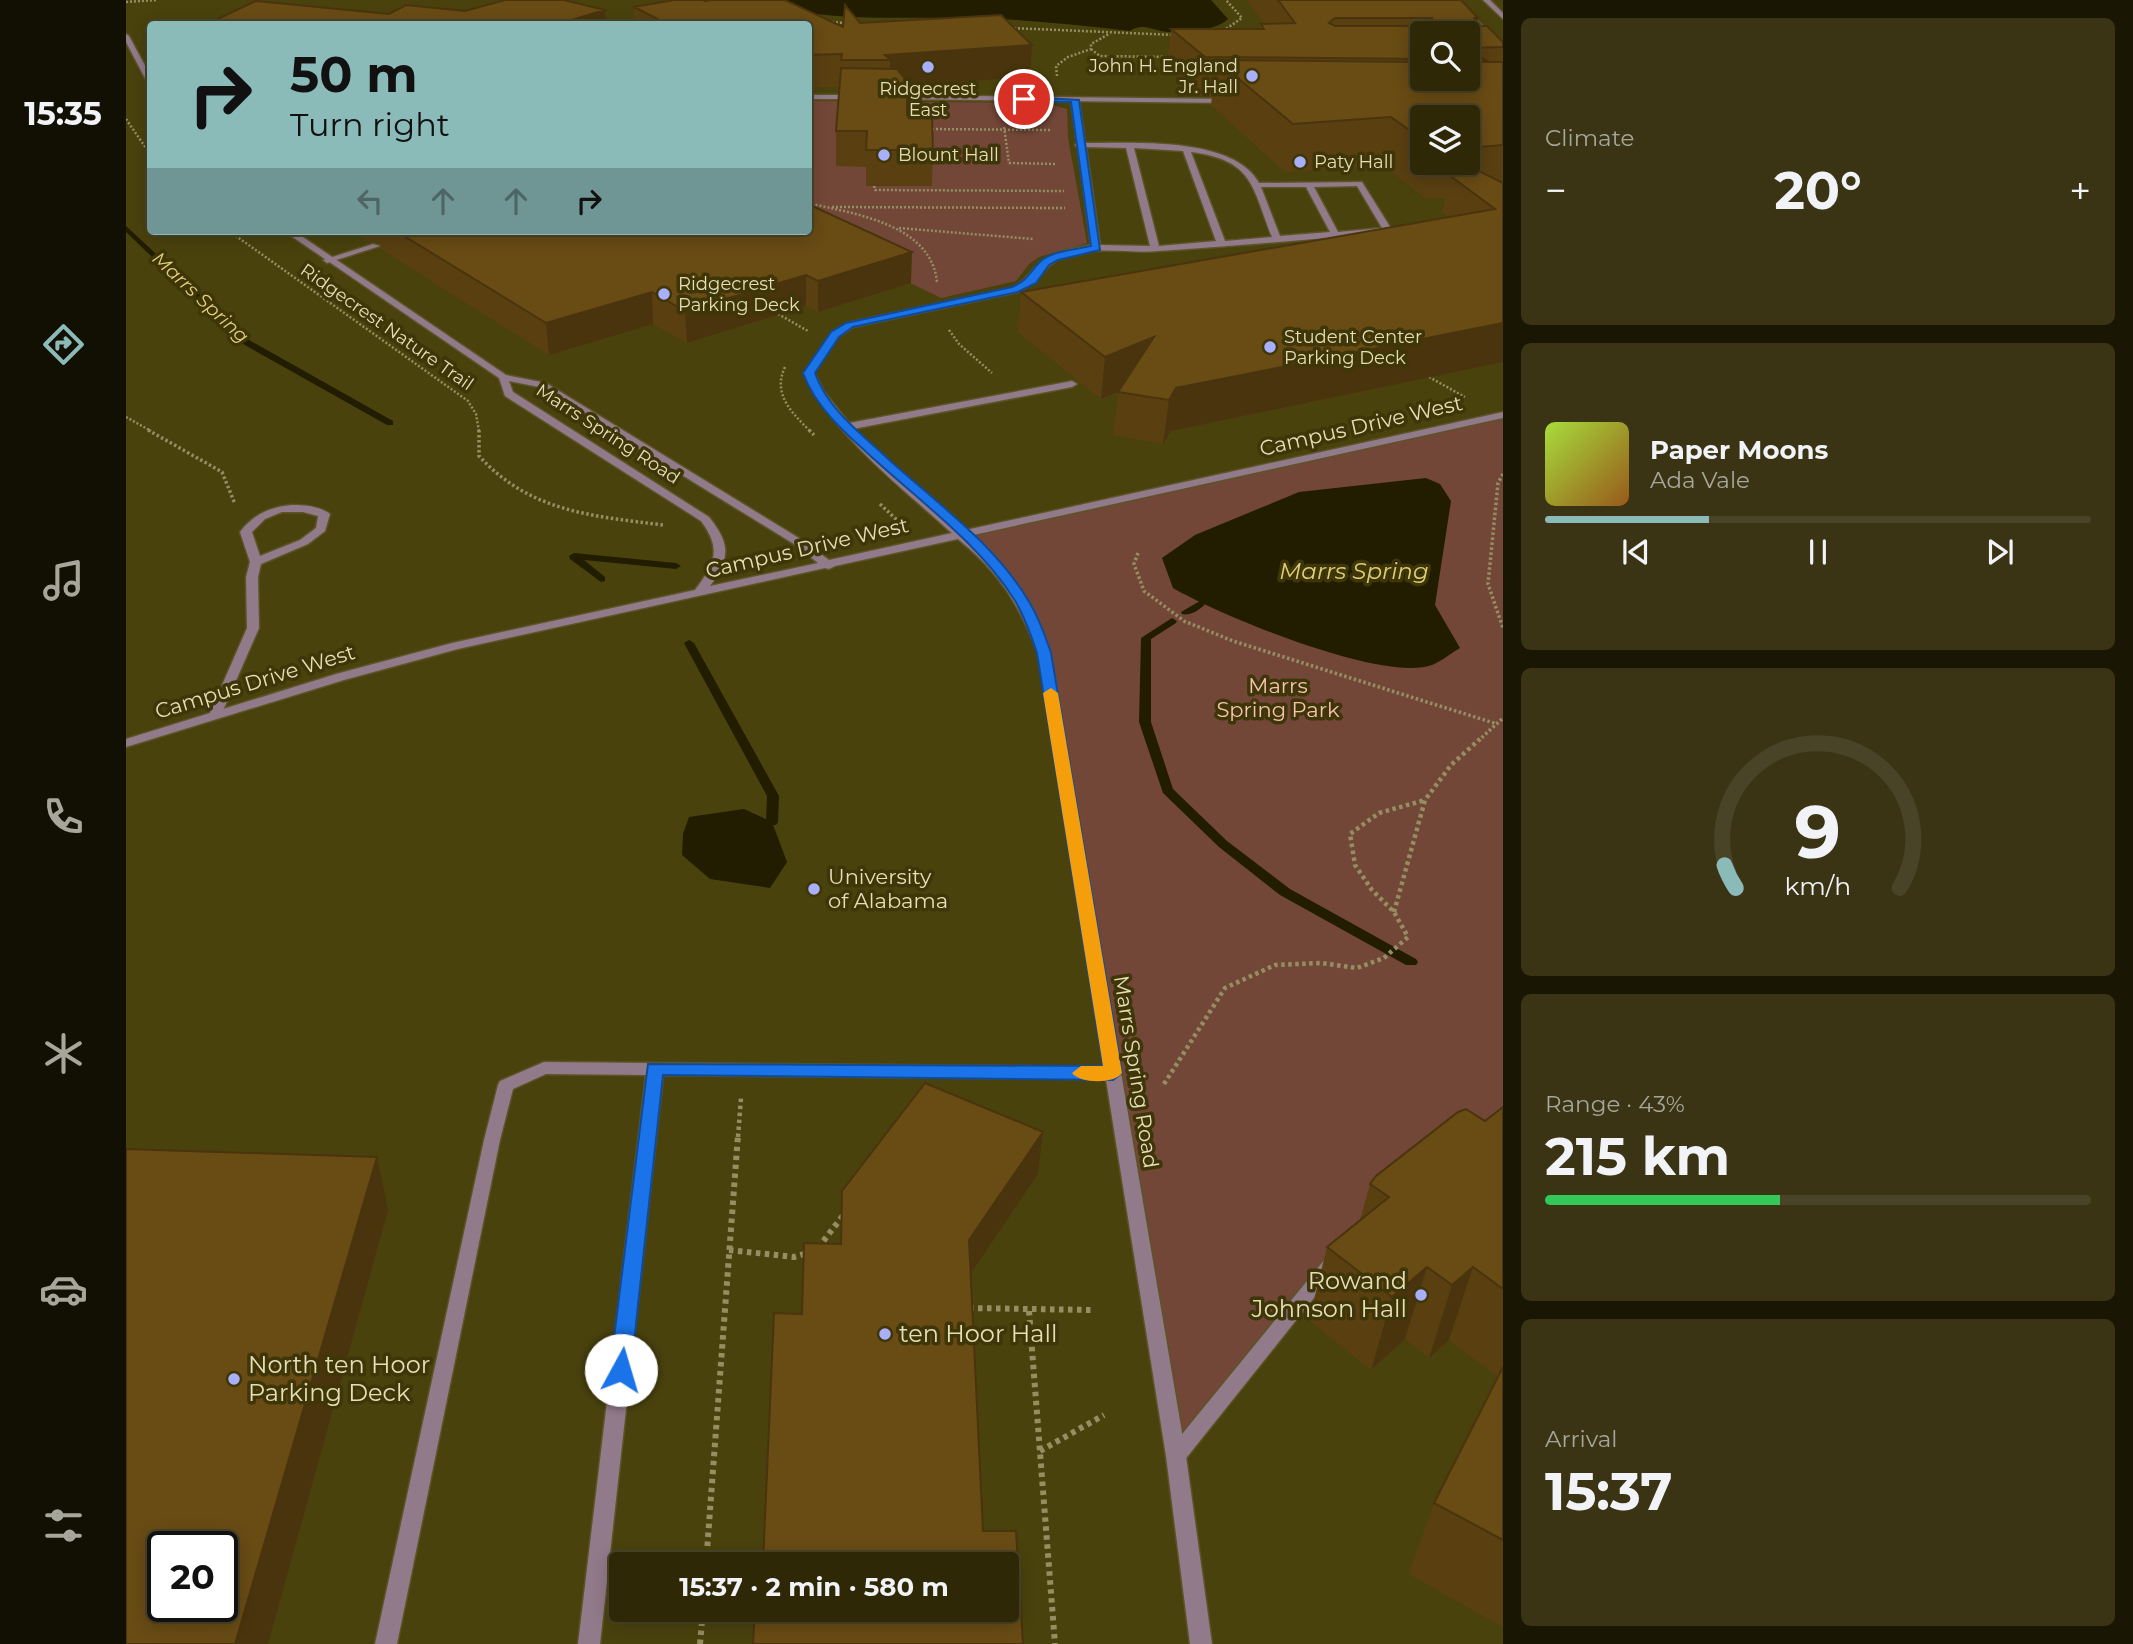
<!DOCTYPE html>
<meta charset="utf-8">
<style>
body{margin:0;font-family:Montserrat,sans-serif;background:#3a3414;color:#f1f3f6;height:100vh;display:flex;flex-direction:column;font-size:26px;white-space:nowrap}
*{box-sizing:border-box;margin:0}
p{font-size:23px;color:#a7a69b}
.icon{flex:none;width:38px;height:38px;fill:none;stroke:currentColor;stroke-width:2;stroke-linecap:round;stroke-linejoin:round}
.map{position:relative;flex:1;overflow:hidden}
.side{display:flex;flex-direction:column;gap:18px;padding:18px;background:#191603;width:630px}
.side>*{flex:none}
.banner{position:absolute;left:21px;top:21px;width:665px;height:214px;border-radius:7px;box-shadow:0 4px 18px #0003,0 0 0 2px #494428;background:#8bbbb9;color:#111;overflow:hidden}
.buttons{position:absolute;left:1284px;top:21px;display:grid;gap:14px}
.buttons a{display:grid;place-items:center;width:70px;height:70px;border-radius:7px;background:#2e2806;box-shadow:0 4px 18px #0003,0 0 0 2px #494428;font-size:35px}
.speed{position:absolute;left:21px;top:1531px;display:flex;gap:14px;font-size:35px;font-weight:700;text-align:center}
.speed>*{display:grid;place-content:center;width:91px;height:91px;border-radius:50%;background:#2e2806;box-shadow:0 4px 18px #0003,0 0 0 2px #494428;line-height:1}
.speed .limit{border:4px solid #111;border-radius:10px;background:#fff;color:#111}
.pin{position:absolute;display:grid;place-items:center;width:60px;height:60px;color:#fff;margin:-30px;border:4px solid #fff;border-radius:50%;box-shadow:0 2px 7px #0007}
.me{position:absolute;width:77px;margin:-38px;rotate:6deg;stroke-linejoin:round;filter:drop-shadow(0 0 5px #0008)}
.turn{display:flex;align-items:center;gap:24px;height:147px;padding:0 28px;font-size:32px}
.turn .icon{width:91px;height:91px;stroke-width:2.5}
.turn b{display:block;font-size:49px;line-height:60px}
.lanes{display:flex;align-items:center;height:66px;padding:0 28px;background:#0003;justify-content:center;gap:35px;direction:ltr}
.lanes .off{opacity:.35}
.big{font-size:52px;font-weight:700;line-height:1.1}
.side .card{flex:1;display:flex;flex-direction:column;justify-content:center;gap:10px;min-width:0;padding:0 24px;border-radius:10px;background:#3a3414}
.side .dial{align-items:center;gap:0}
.dial svg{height:182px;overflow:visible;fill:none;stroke:#494428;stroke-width:7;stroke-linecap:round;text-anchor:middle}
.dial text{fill:#f1f3f6;stroke:none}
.song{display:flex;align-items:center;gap:21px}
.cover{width:84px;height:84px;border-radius:10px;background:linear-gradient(135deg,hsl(80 70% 55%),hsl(30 70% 35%))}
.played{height:7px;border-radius:4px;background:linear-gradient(90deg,#8bbbb9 30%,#494428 30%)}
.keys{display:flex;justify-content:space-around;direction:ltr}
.heat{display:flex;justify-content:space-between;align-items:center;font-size:38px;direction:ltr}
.charge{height:10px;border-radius:5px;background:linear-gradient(90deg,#34c759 43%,#494428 0)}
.trip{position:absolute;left:483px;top:1552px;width:410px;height:70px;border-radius:7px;background:#2e2806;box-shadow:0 4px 18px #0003,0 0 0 2px #494428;font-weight:700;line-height:70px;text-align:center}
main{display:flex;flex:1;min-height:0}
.tab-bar{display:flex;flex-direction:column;width:126px;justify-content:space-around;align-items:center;background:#121002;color:#a7a69b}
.tab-bar .icon{width:49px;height:49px}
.tab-bar .on{color:#8bbbb9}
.tab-bar b{font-size:32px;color:#f1f3f6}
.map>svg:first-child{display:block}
</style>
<main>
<nav class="tab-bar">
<b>15:35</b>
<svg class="icon on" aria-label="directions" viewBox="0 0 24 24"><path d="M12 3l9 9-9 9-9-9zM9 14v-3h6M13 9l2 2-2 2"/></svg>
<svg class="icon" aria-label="music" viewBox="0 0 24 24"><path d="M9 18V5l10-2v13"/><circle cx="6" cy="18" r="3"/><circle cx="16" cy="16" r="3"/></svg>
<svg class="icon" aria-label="phone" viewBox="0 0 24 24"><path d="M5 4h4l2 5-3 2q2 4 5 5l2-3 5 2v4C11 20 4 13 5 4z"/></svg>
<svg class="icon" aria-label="climate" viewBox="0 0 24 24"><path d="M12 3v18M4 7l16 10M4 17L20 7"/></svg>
<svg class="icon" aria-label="car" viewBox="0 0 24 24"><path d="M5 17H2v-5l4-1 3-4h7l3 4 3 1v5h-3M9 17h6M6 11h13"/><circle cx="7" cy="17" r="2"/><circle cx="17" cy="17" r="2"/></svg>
<svg class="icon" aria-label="filters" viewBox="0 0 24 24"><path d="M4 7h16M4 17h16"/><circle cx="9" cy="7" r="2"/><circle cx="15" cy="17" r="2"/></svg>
</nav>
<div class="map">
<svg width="1377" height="1644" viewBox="0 0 1377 1644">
<rect width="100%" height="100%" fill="#3e3608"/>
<path fill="#4a420d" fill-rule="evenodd" d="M 0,0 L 1377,0 L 1377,1644 L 0,1644 ZM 24,24 L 682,24 L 682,231 L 24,231 ZM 1297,33 L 1342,33 L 1342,79 L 1297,79 ZM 1297,117 L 1342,117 L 1342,163 L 1297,163 ZM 37,1547 L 96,1547 L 96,1606 L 37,1606 ZM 495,1564 L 880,1564 L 880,1610 L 495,1610 Z"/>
<path fill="#734738" d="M 683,101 L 918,103 L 941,109 L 942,138 L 961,243 L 913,257 L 903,264 L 890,281 L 815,298 L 679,231 L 682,231 Z
M 1377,416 L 1377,1143 L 1257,1199 L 1050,1456 L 918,653 L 885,583 L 834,535 Z"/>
<path fill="#221c00" d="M 623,0 L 1085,0 L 1102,19 C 1089,31 1059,34 1042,32 C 1028,31 1017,22 1004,31 C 954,25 904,20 854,18 C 778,16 696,24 623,0 Z
M 1300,478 L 1314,484 L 1325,501 L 1309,605 L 1334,648 C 1325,653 1316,661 1306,665 C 1257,683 1093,615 1047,588 L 1036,558 L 1069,535 L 1173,492 Z
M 618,809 L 646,822 L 661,862 L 644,888 L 584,879 L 556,855 L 557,834 L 563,817 Z"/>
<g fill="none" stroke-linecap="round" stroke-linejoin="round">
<path fill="#221c00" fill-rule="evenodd" d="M 0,226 L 123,340 L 267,421 L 267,425 L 261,425 L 117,344 L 0,232 Z
M 448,553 L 550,563 L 555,566 L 550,569 L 458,560 L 479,577 L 479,581 L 475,582 L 444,559 L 443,556 Z
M 1074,601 L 1078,602 L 1079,604 C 1074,610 1064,616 1056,614 L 1055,612 Z
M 1046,618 L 1051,621 L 1050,623 L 1025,639 L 1025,722 L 1047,789 L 1101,841 L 1164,889 L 1290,959 L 1292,962 L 1290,965 L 1280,965 L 1154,895 L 1093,847 L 1037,793 L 1013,722 L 1015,638 Z
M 563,640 L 568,643 L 653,796 L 652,822 L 650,825 L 642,825 L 640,822 L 641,796 L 558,643 Z"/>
<g stroke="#5c5427" stroke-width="3">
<path id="service" d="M 949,98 L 953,100 L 959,143 C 1006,143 1108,136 1133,183 L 1236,182 L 1266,230 L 1262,233 C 1186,239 1110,246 1033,251 C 1001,254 970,245 938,257 C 918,264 911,284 892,292 L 727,327 L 712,337 L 688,373 L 698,392 L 723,423 L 946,381 L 951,384 L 946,387 L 727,429 L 840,535 L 834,538 L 830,537 C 776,487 711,440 678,373 L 706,333 L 721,323 L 886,288 C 900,282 905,270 916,261 C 930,251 949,248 965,245 L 952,147 L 949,145 L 951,143 L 945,100 ZM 960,147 L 1000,148 L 1024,246 L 974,245 ZM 1008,148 L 1057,151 L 1090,241 L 1033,246 ZM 1065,152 C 1128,160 1126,187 1146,237 L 1099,241 ZM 1231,186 L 1256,228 L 1212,232 L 1188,187 ZM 1135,187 L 1180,187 L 1204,232 L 1154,236 Z
M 247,244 L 254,246 L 201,263 L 197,260 Z
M 166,505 C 179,505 193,506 204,514 L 199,531 L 182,544 L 135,564 L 132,577 L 133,628 L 95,715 L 94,718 L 84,718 L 83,715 L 121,628 L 120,577 L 124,562 L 114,532 C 128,514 144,507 166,505 ZM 156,512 L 177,512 L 192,516 L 190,528 L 174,540 L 134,556 L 126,532 L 139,519 Z
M 418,1062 L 987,1067 L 993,1069 L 995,1073 L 993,1077 L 987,1079 L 537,1075 L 474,1644 L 452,1644 L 520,1075 L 420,1074 L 387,1089 L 374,1140 L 271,1644 L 249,1644 L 358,1140 L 372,1085 L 374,1081 Z
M 1205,1257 L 1211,1259 L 1214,1264 L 1211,1269 L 1057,1462 L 1050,1465 L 1043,1462 L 1040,1456 L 1043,1450 L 1199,1259 Z"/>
</g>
<g stroke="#5c5427" stroke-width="3">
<path id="minor" d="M 1324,0 L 1331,0 L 1377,46 L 1377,52 Z
M 1357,0 L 1364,0 L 1377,13 L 1377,19 Z
M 0,34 L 3,36 L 24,75 L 24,82 L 20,80 L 0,42 Z
M 682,95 L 732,95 L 736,97 L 732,99 L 682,99 Z
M 759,95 L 1103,99 L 1107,101 L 1103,103 L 762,99 Z
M 158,231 L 168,231 L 380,375 L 420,383 L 676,540 L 703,560 L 1377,412 L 1377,418 L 843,536 C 882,568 905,606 924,653 L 1060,1456 L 1086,1644 L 1064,1644 L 1040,1456 L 912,653 C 893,604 873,572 832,539 L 709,566 L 703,569 L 699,568 L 332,649 L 218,680 L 0,747 L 0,739 L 210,674 L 326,643 L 569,590 C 589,564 596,549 575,521 L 379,396 L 373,378 ZM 383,381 L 413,387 L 668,544 L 692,563 L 584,586 C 604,557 605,545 583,517 L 387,392 Z"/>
</g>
<path stroke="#958e63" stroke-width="2.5" stroke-dasharray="2 2" stroke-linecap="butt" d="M 0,2 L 31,0
M 702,22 L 721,23
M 884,28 L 1050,35
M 1097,31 L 1116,18 L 1100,0
M 965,49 L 974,56 L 1048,57
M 931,76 L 930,66 L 942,57 L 965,49 L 965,44 L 983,34
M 0,119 L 24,154
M 878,127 L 883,163
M 802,129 L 926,130
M 883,163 L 931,164
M 748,186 L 749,190 L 938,191
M 682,203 C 729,214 805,224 811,282
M 706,207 L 939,208
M 773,228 L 907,239
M 103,231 L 342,401 L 350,414 L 353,431
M 652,314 L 682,331
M 823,330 L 833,344 L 866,373
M 659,367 C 646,394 666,413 684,431
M 1303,377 L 1339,397
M 0,417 L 25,431"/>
<path stroke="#958e63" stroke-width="3.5" stroke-dasharray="2.5 2.5" stroke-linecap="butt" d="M 22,430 L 96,472 L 109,504
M 353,430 L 353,456 C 404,512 466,516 537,525
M 683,430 L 688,435
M 1377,474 L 1372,483 L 1362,584 L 1377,628
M 754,504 L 773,522
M 1012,553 L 1008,564 L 1018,591 L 1058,621 L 1107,641 L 1371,724
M 1352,741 L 1377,718"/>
<path stroke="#958e63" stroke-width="4.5" stroke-dasharray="3.5 3.5" stroke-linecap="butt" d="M 1268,912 L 1299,800 L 1325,765 L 1354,739
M 1038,1084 L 1099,988 L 1149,965 L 1195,963 L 1231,968 L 1258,958 L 1282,937 L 1268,912 L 1246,890 L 1229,865 L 1224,834 L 1253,813 L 1299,800
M 612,1137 L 615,1098"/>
<path stroke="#958e63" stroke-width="6" stroke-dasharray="4.5 4.5" stroke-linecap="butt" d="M 692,1248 L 719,1213
M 603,1250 L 668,1257 L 682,1253
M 843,1308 L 965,1310
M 903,1311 L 929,1644
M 914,1451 L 978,1415
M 580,1564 L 612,1135
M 574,1644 L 577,1610"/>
<use href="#service" fill="#917a89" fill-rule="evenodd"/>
<use href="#minor" fill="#917a89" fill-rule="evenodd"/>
</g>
<path fill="#5a4011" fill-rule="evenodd" d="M 1121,0 L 1335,0 L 1352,18 L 1351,26 L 1377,42 L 1377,362 L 1045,431 L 1037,444 L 987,435 L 992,392 L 975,399 L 892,332 L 895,292 L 1323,217 L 1316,212 L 1319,198 L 1300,199 L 1257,165 L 1159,172 L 1085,105 L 1086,96 L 1074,96 L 1041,66 L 1045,29 L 1134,29 L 1135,24 L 1138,24 ZM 1297,33 L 1342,33 L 1342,79 L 1297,79 ZM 1297,117 L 1342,117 L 1342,163 L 1297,163 Z
M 579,1 L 717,27 L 734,23 L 906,45 L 904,77 L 781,86 L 781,115 L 807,150 L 806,186 L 740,186 L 740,167 L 710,166 L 710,131 L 713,87 L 682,87 L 682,24 L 509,24 L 508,7 Z
M 226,231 L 682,231 L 785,283 L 692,312 L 680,306 L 561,343 L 527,324 L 423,355 L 255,249 L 254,242 L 244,242 Z
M 1377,1107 L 1377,1627 L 1283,1574 L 1308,1503 L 1372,1377 L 1323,1340 L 1303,1358 L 1279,1339 L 1245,1370 L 1183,1320 L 1201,1247 L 1234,1220 L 1244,1184 L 1359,1121 Z"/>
<path fill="#4a340e" d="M 479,10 L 480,24 L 432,24 Z
M 1348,18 L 1352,18 L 1346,48 Z
M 906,45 L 904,77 L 763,87 L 764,60 L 759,55 Z
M 786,252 L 785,283 L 692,312 L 692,281 Z
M 680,275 L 680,306 L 561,343 L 559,311 Z
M 526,292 L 527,324 L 423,355 L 420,323 Z
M 1377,323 L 1377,362 L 1045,431 L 1037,444 L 1043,400 L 1050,388 Z
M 1028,337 L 1023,379 L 975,399 L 979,357 Z
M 917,1132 L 912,1174 L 839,1282 L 843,1240 Z
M 251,1157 L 262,1210 L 142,1644 L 109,1644 Z
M 1301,1267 L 1279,1339 L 1245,1370 L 1266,1297 Z
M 1347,1267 L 1323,1340 L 1303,1358 L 1326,1285 Z"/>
<path fill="#694b14" stroke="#4a340e" stroke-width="2" fill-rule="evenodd" d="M 379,0 L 438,0 L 479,10 L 432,24 L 81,24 L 130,1 L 263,14 L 280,5 L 339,11 Z
M 548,0 L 577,0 L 579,1 L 585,0 L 659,0 L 717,27 L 719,5 L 734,23 L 875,15 L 906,45 L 759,55 L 764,60 L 715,60 L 716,54 L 682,55 L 682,24 L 541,24 L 508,7 Z
M 1152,0 L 1335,0 L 1352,18 L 1348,18 L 1348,26 L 1361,26 L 1377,42 L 1377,47 L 1342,48 L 1342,33 L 1297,33 L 1297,59 L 1079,57 L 1045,29 L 1138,29 L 1135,24 L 1169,23 ZM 1209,18 L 1306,18 L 1304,26 L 1209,26 L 1203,23 Z
M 1342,48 L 1360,60 L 1342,59 Z
M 1090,60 L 1297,62 L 1297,79 L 1342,79 L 1342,62 L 1376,62 L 1377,63 L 1377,145 L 1342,148 L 1342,117 L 1297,117 L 1297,140 L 1265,117 L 1167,124 Z
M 715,68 L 771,69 L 781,81 L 781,115 L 806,115 L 807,150 L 740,150 L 741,131 L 710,131 Z
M 1331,163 L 1337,163 L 1377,183 L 1377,323 L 1050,388 L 1043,400 L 992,392 L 1028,337 L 979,357 L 895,292 L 1369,209 L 1323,175 Z
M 682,204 L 786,252 L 692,281 L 680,275 L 559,311 L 526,292 L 420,323 L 270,231 L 682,231 Z
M 799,1083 L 917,1132 L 843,1240 L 857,1531 L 890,1531 L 897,1644 L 627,1644 L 629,1610 L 880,1610 L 880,1564 L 637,1564 L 648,1313 L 676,1314 L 678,1243 L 715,1244 L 716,1191 Z
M 1377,1107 L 1377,1289 L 1347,1267 L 1326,1285 L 1301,1267 L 1266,1297 L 1201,1247 L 1263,1197 L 1244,1184 L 1250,1176 L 1332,1112 L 1340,1109 L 1359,1121 Z
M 0,1149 L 251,1157 L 109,1644 L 0,1644 ZM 37,1547 L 96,1547 L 96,1606 L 37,1606 Z
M 1377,1367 L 1377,1540 L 1308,1503 Z"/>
<path fill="#1a73e8" stroke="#114b97" stroke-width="2" d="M 898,97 L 953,100 L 974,250 L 932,260 L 923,265 L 910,283 L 892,292 L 727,327 L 713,337 L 689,373 C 701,408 733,432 760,457 C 808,501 868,543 902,600 C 912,616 919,635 925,653 L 996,1073 L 987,1080 L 537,1075 L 505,1370 L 502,1377 L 495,1379 L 487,1377 L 484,1370 L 522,1064 L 977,1066 L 911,653 C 905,635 898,615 888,599 C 853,544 795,502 748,459 C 720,434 690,408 677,373 L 705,332 L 720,323 L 886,287 C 904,279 902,273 915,261 C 926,251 951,249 965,246 L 945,102 L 895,101 Z"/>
<path fill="#f59e0b" d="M 925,688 L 932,693 L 996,1073 C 989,1084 954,1084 946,1073 L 955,1066 L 977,1066 L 917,693 Z"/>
<g fill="#a8b0fc" stroke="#3e3608" stroke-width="2.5">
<circle cx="802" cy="67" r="7"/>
<circle cx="1126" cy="76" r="7"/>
<circle cx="758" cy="155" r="7"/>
<circle cx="1174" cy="162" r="7"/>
<circle cx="538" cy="294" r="7"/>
<circle cx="1144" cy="347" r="7"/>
<circle cx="688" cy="889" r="7"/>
<circle cx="1295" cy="1295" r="7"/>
<circle cx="759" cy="1334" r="7"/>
<circle cx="108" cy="1379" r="7"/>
</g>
<g text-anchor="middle" stroke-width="7" stroke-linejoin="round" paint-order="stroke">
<g font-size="18" fill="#e5deb6" stroke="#3e3608" text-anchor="start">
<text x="1112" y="72" text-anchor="end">John H. England<tspan x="1112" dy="21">Jr. Hall</tspan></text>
<text x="802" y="95" text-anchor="middle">Ridgecrest<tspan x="802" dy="21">East</tspan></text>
<text x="772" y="161">Blount Hall</text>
<text x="1188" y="168">Paty Hall</text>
<text x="552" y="290">Ridgecrest<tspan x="552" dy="21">Parking Deck</tspan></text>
<text x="1158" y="343">Student Center<tspan x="1158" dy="21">Parking Deck</tspan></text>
</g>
<g font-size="18" fill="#e5deb6" stroke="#3e3608">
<text transform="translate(261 327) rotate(35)" y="6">Ridgecrest Nature Trail</text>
<text transform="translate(482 434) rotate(33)" y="6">Marrs Spring Road</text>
</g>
<g font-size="19" font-style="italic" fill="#dfcf77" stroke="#3e3608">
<text transform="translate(75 297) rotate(43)" y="7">Marrs Spring</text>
</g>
<g font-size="21" fill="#e5deb6" stroke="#3e3608">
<text transform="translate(1235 426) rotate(-13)" y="7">Campus Drive West</text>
<text transform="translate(681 548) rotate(-13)" y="7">Campus Drive West</text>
<text transform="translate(129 682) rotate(-17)" y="7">Campus Drive West</text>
<text transform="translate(1010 1072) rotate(81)" y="7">Marrs Spring Road</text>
</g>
<g font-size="21" fill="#f7c2b0" stroke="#3e3608">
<text x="1152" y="693">Marrs<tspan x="1152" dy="24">Spring Park</tspan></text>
</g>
<g font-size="21" fill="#e5deb6" stroke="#3e3608" text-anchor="start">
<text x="702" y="884">University<tspan x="702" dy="24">of Alabama</tspan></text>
</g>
<g font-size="23" font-style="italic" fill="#dfcf77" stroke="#3e3608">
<text x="1228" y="579">Marrs Spring</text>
</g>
<g font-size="24" fill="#e5deb6" stroke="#3e3608" text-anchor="start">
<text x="1281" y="1289" text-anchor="end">Rowand<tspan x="1281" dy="28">Johnson Hall</tspan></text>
<text x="773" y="1342">ten Hoor Hall</text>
<text x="122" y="1373">North ten Hoor<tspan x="122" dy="28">Parking Deck</tspan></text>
</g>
</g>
</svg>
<div class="buttons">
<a><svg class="icon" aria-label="search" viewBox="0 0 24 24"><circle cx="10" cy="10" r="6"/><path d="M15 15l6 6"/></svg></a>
<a><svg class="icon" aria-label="layers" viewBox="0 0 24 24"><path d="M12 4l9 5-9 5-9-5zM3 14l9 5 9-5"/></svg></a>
</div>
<div class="speed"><div class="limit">20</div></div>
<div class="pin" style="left:898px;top:99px;background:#d93025"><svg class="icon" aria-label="arrive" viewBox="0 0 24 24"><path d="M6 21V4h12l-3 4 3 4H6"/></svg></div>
<svg class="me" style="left:495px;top:1370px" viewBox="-20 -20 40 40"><circle r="19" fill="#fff"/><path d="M0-13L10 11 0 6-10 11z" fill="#1a73e8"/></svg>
<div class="trip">15:37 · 2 min · 580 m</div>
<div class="banner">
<div class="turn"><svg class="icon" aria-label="right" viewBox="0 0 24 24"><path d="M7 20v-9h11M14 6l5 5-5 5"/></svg><div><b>50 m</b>Turn right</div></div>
<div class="lanes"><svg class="icon off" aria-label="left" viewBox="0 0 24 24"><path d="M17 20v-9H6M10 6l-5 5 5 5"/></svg><svg class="icon off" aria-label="ahead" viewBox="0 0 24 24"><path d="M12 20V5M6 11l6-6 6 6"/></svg><svg class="icon off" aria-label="ahead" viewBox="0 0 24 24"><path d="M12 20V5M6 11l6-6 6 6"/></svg><svg class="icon" aria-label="right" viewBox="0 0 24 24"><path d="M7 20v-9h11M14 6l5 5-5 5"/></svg></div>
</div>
</div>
<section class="side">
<div class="card"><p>Climate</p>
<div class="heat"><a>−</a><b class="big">20°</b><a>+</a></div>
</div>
<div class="card">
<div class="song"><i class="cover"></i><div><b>Paper Moons</b><p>Ada Vale</p></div></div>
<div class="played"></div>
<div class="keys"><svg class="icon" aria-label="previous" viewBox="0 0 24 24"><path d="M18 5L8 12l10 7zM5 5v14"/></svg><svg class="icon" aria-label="pause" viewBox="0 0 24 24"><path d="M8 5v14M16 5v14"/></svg><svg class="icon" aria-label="next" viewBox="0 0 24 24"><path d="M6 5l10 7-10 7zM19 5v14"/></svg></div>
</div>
<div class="card dial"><svg viewBox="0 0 100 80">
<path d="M14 69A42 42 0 1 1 86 69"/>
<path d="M14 69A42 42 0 0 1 9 59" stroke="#8bbbb9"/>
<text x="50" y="56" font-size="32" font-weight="700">9</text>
<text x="50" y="72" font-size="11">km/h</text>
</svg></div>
<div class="card"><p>Range · 43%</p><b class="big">215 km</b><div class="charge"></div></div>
<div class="card"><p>Arrival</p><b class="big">15:37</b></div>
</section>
</main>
